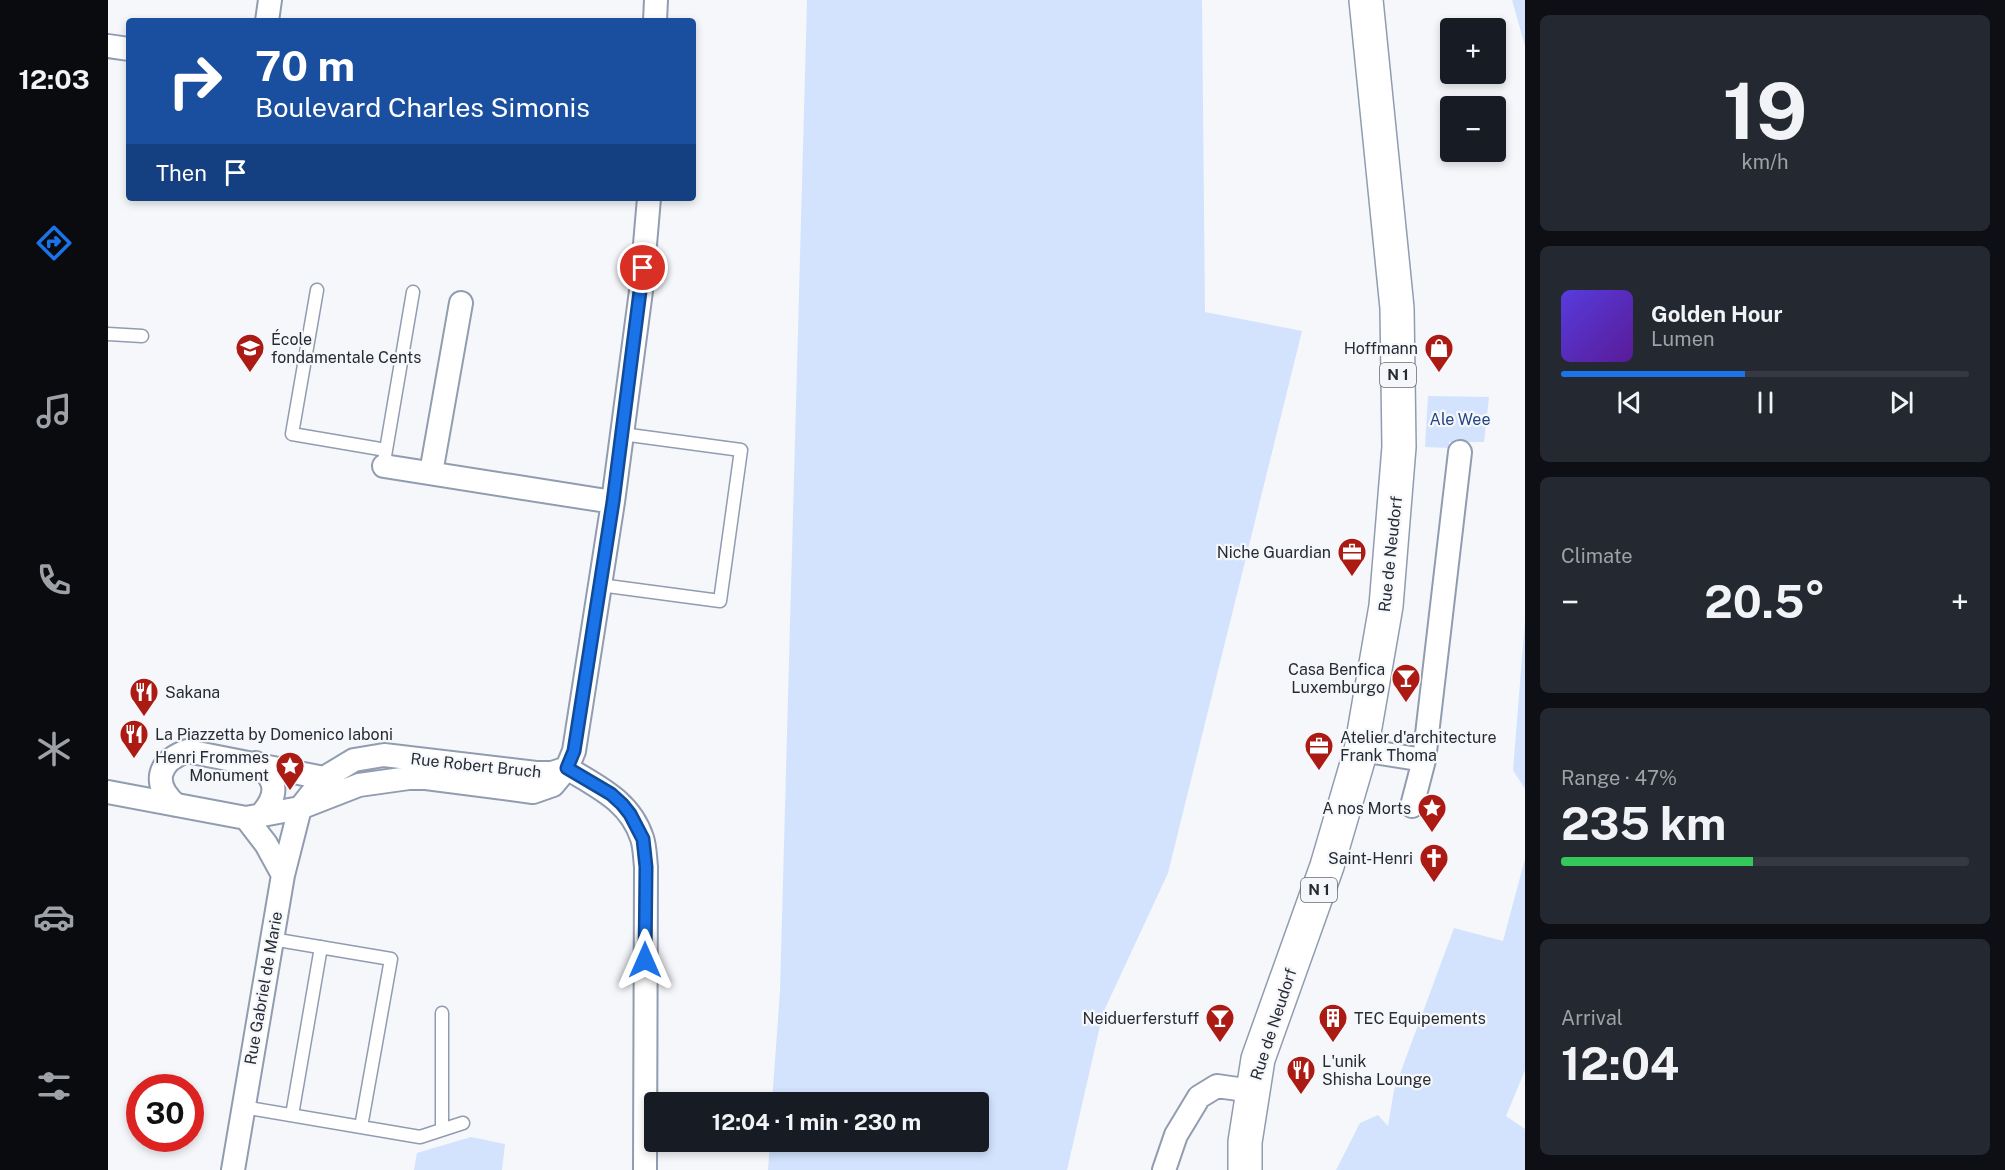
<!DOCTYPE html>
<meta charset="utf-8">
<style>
body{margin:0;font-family:"Public Sans",sans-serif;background:#242831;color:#f1f3f6;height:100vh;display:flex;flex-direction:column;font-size:22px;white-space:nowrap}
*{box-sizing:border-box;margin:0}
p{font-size:20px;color:#9ea1a6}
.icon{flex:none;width:33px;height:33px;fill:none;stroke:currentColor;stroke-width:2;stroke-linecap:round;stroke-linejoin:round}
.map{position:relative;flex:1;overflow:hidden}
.drawer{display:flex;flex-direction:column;gap:15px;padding:15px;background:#0d0f14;width:480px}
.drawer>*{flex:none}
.banner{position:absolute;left:18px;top:18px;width:570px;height:183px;border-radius:6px;box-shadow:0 3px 9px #0003;background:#1a4fa0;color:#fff;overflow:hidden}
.controls{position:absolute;left:1332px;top:18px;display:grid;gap:12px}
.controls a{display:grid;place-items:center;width:66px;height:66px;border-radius:6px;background:#171b24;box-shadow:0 3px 9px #0003;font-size:30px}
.speed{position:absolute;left:18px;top:1074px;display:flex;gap:12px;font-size:30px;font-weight:700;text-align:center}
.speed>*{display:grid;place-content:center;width:78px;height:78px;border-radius:50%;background:#171b24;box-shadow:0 3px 9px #0003;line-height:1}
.speed .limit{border:9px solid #d22;background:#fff;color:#111}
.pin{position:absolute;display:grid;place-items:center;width:51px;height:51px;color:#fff;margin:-26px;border:3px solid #fff;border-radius:50%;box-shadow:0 2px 6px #0007}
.me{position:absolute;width:66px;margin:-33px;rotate:0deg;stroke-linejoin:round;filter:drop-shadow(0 0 4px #0008)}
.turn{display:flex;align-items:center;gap:21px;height:126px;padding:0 30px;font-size:27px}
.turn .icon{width:78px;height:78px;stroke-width:2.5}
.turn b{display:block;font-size:42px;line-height:51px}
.then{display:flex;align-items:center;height:57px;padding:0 30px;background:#0003;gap:12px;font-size:22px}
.big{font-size:45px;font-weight:700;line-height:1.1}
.drawer .widget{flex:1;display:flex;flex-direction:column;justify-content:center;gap:9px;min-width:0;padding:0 21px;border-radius:9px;background:#242831}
.drawer .dial{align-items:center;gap:0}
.dial b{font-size:78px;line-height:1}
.song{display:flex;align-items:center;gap:18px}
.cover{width:72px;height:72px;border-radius:9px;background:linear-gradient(135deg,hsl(250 70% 55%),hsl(270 70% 35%))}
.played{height:6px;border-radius:3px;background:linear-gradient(90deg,#1a73e8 45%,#363941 45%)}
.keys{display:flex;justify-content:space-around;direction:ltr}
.heat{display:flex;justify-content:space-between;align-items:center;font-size:33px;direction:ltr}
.charge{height:9px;border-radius:4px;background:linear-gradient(90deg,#34c759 47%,#363941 0)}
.trip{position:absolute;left:536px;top:1092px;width:345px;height:60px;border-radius:6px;background:#171b24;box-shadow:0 3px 9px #0003;font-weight:700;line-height:60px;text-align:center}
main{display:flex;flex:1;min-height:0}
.tab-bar{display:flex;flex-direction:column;width:108px;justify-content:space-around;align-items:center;background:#090b0e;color:#9ea1a6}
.tab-bar .icon{width:42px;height:42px}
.tab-bar .current{color:#1a73e8}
.tab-bar b{font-size:27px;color:#f1f3f6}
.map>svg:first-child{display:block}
</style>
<main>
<nav class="tab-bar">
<b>12:03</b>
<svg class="icon current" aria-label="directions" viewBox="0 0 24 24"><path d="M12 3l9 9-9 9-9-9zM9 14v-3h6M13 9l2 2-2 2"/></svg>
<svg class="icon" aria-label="music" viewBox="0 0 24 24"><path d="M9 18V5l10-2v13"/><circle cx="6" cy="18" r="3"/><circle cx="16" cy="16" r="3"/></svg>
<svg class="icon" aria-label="phone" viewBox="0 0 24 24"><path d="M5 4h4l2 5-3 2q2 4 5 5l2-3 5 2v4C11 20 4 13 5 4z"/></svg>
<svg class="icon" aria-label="climate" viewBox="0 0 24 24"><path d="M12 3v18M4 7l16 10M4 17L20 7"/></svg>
<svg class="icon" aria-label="car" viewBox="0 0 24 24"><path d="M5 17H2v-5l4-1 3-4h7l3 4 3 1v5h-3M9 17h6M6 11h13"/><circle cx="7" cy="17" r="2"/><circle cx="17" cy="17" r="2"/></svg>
<svg class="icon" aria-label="filters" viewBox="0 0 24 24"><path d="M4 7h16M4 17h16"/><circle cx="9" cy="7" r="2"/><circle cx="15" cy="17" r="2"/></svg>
</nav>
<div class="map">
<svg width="1417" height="1170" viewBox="0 0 1417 1170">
<rect width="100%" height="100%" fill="#f5f7fb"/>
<path fill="#d3e3fe" d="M 699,0 L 1094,0 L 1097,312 L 1194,331 L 1060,873 L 995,1013 L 959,1170 L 660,1170 L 662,1142 L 870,1142 L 870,1102 L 664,1102 L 672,991 Z
M 1404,0 L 1417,0 L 1417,46 Z
M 1320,396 L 1381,397 L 1376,442 L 1341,442 L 1341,448 L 1317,447 Z
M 1417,621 L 1417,789 L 1405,770 Z
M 1417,859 L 1417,1070 L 1398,1116 L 1417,1129 L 1417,1170 L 1228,1170 L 1252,1123 L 1270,1115 L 1280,1126 L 1286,1090 L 1346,928 L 1395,941 Z
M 363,1137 L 397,1144 L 394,1170 L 306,1170 L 309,1153 Z"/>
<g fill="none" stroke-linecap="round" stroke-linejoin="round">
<g stroke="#919cb0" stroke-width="15">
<path id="service" d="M 209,290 L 184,434 L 278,450
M 0,334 L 34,336
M 277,456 L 305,292
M 492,585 L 612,601 L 633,450 L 514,434
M 164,939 L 283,959 L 253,1127
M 135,1107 L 312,1137 L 355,1123
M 184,1115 L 213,947
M 334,1129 L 334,1013"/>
</g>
<g stroke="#919cb0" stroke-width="26">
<path id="minor" d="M 159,21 L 162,0
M 547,21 L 548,0
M 0,46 L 21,49
M 276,466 L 505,502
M 323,473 L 353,303
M 1253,750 L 1316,760 L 1352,452
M 148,763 C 170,780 171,795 152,816
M 459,768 C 490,787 522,801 534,838 C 537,847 537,858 538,867 L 537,1170
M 0,792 L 138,818 L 192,808 L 251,785 L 301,778 L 318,778 L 425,792 L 445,785 L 459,768 L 466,751 L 505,502 L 533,291 L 541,198
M 68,805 C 44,784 49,762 79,751 L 216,778
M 1304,806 L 1316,760
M 138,818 L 158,844 L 175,875
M 125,1170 L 175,875 L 192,808 L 216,778 L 246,760 L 276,755 L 428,773 L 444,773 L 459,768
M 1056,1170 L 1068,1135 L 1091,1097 L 1109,1086 L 1144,1091"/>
</g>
<g stroke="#919cb0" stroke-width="36">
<path id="primary" d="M 1137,1170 L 1137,1142 L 1150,1059 L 1219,866 L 1253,750 L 1278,606 L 1291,447 L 1289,308 L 1258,0"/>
</g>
<use href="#service" stroke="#fff" stroke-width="12"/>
<use href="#minor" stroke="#fff" stroke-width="22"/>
<use href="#primary" stroke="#fff" stroke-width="33"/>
</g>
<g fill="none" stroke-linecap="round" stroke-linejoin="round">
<g stroke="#114b97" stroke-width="15">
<path id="route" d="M 535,268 L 505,502 L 466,751 L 459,768 L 503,794 L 514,804 L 522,814 L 535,839 L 538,867 L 537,960"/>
</g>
<use href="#route" stroke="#1a73e8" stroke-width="10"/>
</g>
<defs>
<g id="school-pin" transform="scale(1.5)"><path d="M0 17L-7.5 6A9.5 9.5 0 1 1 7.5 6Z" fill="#ac1a14" stroke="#f5f7fb"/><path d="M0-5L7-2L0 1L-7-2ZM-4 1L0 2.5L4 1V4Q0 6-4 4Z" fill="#fff"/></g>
<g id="shop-pin" transform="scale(1.5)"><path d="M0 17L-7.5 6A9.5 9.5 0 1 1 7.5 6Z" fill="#ac1a14" stroke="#f5f7fb"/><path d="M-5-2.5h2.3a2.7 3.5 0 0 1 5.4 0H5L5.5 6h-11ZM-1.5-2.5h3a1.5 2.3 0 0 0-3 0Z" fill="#fff"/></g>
<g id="office-pin" transform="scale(1.5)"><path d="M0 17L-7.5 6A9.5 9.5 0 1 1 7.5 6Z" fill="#ac1a14" stroke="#f5f7fb"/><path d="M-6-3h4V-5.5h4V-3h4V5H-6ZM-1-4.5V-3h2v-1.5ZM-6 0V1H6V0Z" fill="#fff"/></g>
<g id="bar-pin" transform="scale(1.5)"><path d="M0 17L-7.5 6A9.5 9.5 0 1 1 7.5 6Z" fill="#ac1a14" stroke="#f5f7fb"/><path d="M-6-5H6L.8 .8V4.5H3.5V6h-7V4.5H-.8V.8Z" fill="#fff"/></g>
<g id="restaurant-pin" transform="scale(1.5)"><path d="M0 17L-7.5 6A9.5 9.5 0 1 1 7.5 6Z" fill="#ac1a14" stroke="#f5f7fb"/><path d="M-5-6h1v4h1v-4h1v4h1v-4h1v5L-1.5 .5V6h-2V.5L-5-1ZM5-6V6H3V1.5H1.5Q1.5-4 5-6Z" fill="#fff"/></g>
<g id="sight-pin" transform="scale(1.5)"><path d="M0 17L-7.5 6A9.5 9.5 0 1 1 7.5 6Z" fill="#ac1a14" stroke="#f5f7fb"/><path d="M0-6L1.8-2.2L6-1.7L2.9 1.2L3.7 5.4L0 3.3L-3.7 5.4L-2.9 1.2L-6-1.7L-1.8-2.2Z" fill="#fff"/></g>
<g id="church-pin" transform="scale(1.5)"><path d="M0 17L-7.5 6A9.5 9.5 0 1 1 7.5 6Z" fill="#ac1a14" stroke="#f5f7fb"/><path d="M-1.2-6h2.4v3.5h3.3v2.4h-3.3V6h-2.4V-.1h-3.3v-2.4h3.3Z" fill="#fff"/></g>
<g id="building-pin" transform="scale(1.5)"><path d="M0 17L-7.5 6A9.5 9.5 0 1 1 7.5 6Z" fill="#ac1a14" stroke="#f5f7fb"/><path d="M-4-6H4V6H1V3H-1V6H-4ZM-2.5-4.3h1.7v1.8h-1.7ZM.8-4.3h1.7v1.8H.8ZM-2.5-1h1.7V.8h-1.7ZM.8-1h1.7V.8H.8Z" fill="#fff"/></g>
</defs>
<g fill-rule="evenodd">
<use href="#school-pin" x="142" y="348"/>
<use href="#shop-pin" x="1331" y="348"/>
<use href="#office-pin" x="1244" y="552"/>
<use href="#bar-pin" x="1298" y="678"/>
<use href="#restaurant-pin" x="36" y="692"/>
<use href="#restaurant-pin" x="26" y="734"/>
<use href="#office-pin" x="1211" y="746"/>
<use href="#sight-pin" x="182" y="766"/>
<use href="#sight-pin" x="1324" y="808"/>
<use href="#church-pin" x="1326" y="858"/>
<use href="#bar-pin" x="1112" y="1018"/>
<use href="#building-pin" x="1225" y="1018"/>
<use href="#restaurant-pin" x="1193" y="1070"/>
</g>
<g text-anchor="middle" stroke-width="4.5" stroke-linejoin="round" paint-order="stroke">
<g fill="#f5f7fb" stroke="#656970" stroke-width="1.5">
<rect x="1272" y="363" width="36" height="24" rx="4.5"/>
<rect x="1193" y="878" width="36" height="24" rx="4.5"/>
</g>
<g font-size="15" font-weight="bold" fill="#272c34">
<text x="1290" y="380">N 1</text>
<text x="1211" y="895">N 1</text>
</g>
<g font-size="16" fill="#272c34" stroke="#f5f7fb" text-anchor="end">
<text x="163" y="345" text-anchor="start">École<tspan x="163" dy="18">fondamentale Cents</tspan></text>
<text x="1310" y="354">Hoffmann</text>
<text x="1223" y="558">Niche Guardian</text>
<text x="1277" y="675">Casa Benfica<tspan x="1277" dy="18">Luxemburgo</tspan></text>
<text x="57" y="698" text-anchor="start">Sakana</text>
<text x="47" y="740" text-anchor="start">La Piazzetta by Domenico Iaboni</text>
<text x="1232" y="743" text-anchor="start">Atelier d'architecture<tspan x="1232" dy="18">Frank Thoma</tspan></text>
<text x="161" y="763">Henri Frommes<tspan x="161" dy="18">Monument</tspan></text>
<text x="1303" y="814">A nos Morts</text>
<text x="1305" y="864">Saint-Henri</text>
<text x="1091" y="1024">Neiduerferstuff</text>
<text x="1246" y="1024" text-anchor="start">TEC Equipements</text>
<text x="1214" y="1067" text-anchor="start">L'unik<tspan x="1214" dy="18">Shisha Lounge</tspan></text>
</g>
<g font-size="16" fill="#244581" stroke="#f5f7fb">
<text x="1352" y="425">Ale Wee</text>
</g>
<g font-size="16" fill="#272c34" stroke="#f5f7fb">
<text transform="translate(1282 554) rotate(-84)" y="6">Rue de Neudorf</text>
<text transform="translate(368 765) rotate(6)" y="6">Rue Robert Bruch</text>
<text transform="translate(155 988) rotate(-80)" y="6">Rue Gabriel de Marie</text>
<text transform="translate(1165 1024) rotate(-72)" y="6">Rue de Neudorf</text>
</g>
</g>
</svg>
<div class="controls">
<a>+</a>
<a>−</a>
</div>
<div class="speed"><div class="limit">30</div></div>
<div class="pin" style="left:535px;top:268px;background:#d93025"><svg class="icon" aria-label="arrive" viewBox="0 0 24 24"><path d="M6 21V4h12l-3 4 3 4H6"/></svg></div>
<svg class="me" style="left:537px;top:960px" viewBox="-20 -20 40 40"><path d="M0-17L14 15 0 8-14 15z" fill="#1a73e8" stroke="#fff" stroke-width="4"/></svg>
<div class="trip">12:04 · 1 min · 230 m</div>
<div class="banner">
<div class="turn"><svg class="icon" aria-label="right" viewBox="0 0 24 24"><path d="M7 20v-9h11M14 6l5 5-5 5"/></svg><div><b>70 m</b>Boulevard Charles Simonis</div></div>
<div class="then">Then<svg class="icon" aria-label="arrive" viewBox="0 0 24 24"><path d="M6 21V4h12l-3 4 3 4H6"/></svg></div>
</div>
</div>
<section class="drawer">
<div class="widget dial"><b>19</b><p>km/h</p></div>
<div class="widget">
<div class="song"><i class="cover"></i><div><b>Golden Hour</b><p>Lumen</p></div></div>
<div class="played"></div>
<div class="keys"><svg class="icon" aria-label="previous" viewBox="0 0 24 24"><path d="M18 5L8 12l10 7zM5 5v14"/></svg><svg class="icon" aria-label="pause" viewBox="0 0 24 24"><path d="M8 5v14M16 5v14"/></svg><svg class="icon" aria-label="next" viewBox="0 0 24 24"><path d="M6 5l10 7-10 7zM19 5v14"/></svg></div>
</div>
<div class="widget"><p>Climate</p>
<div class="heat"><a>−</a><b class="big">20.5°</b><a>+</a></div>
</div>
<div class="widget"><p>Range · 47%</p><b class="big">235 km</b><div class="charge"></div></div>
<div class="widget"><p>Arrival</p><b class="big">12:04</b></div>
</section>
</main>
